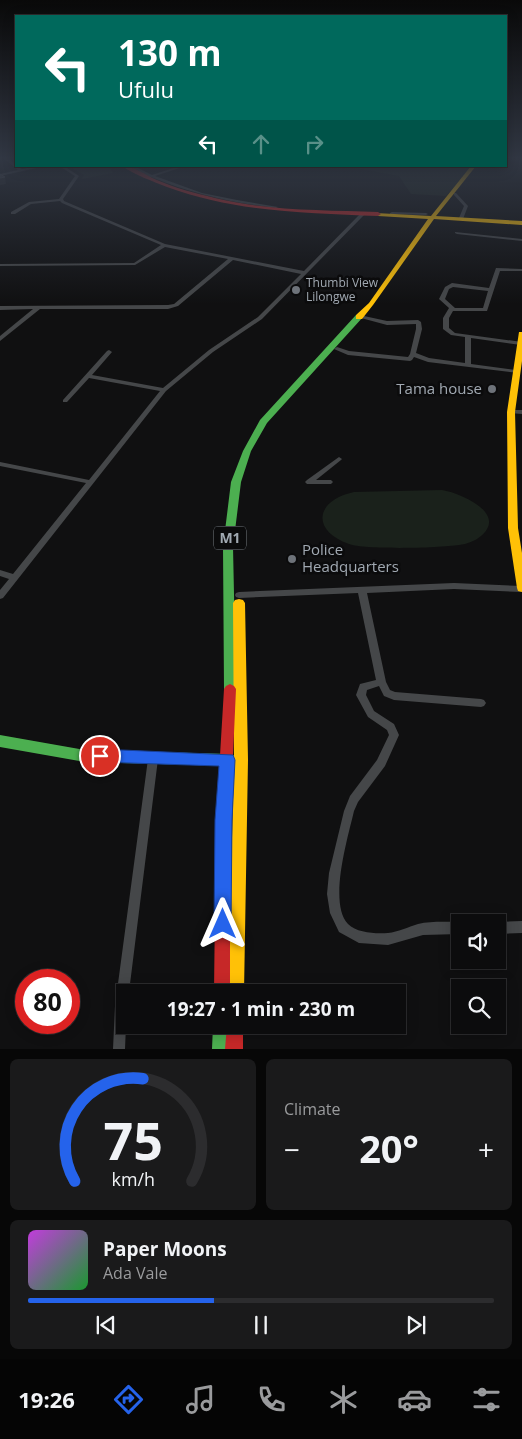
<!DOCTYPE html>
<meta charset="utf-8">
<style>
body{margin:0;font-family:"Open Sans",sans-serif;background:#1a1a1b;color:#f1f3f6;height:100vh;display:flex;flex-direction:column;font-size:19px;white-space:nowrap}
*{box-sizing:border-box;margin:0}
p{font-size:16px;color:#9a9b9d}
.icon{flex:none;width:28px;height:28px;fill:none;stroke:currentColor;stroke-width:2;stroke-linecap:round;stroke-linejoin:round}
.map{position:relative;height:1049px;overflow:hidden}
.drawer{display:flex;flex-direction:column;gap:10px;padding:10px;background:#070707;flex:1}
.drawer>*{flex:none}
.banner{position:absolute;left:15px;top:15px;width:492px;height:152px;border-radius:0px;box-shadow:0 2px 12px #0003,0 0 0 1px #2c2c2e;background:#00695c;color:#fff;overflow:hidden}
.tools{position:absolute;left:451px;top:914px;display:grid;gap:10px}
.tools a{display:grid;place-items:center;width:55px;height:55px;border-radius:0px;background:#0c0c0d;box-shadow:0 2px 12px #0003,0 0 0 1px #2c2c2e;font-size:25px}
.speed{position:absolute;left:15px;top:969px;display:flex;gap:10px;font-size:25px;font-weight:700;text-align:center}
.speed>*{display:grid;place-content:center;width:65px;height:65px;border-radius:50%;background:#0c0c0d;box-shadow:0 2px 12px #0003,0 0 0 1px #2c2c2e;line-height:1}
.speed .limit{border:8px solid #d22;background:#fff;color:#111}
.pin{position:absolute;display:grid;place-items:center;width:42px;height:42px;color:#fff;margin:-21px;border:2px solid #fff;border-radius:50%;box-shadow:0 1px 5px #0007}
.me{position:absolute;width:55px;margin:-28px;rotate:0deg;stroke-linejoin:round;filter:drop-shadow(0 0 4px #0008)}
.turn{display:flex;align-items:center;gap:18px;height:105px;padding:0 20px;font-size:22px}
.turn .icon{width:65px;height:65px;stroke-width:2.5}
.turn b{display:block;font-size:35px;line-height:42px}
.lanes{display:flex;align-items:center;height:48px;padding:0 20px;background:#0003;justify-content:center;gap:25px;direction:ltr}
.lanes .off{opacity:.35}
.big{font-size:38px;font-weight:700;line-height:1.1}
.drawer .widget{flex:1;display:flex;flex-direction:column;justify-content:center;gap:8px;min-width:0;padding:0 18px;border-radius:8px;background:#1a1a1b}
.drawer .dial{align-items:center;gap:0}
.dial svg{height:130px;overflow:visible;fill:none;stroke:#2c2c2e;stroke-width:7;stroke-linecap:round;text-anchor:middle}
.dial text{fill:#f1f3f6;stroke:none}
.song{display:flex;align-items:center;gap:15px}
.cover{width:60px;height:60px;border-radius:8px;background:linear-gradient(135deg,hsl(290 70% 55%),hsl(130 70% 35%))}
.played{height:5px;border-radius:2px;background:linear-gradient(90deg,#2563eb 40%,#2c2c2e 40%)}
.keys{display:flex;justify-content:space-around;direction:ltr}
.heat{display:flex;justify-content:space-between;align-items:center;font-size:28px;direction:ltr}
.drawer .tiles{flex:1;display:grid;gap:10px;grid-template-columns:1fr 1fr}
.widget:last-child{grid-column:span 2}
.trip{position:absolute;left:116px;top:984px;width:290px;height:50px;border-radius:0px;background:#0c0c0d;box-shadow:0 2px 12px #0003,0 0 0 1px #2c2c2e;font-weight:700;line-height:50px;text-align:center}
.dock{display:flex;height:80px;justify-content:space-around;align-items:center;background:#050505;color:#9a9b9d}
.dock .icon{width:35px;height:35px}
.dock .on{color:#2563eb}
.dock b{font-size:22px;color:#f1f3f6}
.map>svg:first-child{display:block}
</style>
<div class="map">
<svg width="522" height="1049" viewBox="0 0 522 1049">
<rect width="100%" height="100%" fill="#101011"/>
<path fill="#1a211b" d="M 68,166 L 108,166 L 113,173 L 82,179 L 84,175 Z
M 345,166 L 473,166 L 446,196 L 411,194 L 399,176 Z
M 442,490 C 460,493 508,513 481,536 C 475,541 467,544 459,545 C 439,548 366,550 349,544 C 310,530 316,500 354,492 Z"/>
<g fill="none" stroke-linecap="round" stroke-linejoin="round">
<path fill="#454749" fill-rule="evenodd" d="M 2,157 L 7,157 L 16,165 L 16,166 L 22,169 L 37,166 L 46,166 L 0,176 L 0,174 L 18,170 Z
M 59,166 L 64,166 L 79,176 L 63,199 L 64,201 L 165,244 L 304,271 L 362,212 L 366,213 L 262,319 L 213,352 L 166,391 L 3,598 L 0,599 L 0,590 L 9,579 L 0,576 L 0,570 L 13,574 L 86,483 L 0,466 L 0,462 L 89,480 L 160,391 L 89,378 L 67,402 L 63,402 L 63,400 L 107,351 L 109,350 L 112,352 L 92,375 L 163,388 L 209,350 L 258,317 L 301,274 L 233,260 L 178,306 L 168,309 L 40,309 L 0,341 L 0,336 L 33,309 L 0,310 L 0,306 L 168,305 L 174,304 L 228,259 L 165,247 L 135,265 L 0,266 L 0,264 L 134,263 L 161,245 L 62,203 L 60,201 L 31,204 L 15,214 L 11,214 L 11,212 L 29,202 L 59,199 L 75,176 Z
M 128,166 L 134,166 L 152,175 L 179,166 L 186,166 L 155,176 L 202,193 L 237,200 L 278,207 L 276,208 C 233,203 192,194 151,177 L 148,178 L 148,176 Z
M 454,193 L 456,193 L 468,206 L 463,219 L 459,218 L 464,206 L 454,195 Z
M 392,212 L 426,213 L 428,214 L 426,215 L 390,214 L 390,213 Z
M 455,232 L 522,239 L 522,241 L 457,234 L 455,233 Z
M 496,268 L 522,269 L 522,271 L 500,271 L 487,311 L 453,311 L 449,318 L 449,328 L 455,333 L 522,342 L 521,345 L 471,338 L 471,364 L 516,370 L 519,372 L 518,373 L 428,362 L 414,357 L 412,360 L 410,361 L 348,355 L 334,349 L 337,347 L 349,351 L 408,357 L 410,354 L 416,329 L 416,324 L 387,325 L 361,318 L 364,316 L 387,321 L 418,320 L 421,322 L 422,329 L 416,353 L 429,358 L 465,363 L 465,337 L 451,335 L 443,329 L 443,318 L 449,308 L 439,299 L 445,287 L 452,283 L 489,288 ZM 453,287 L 488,291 L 483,308 L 455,308 L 445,299 L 449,289 Z
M 511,410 L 522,410 L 522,414 L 509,413 L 508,412 Z
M 339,457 L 342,459 L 341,460 L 316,480 L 331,480 L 333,482 L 331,484 L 307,484 L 305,482 L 307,480 Z
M 454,583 L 522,586 L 522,592 L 454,589 L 367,593 L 386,682 L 390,690 L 395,692 L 481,699 L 484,700 L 486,703 L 484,706 L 481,707 L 394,700 L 384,696 L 379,686 L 367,690 L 366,695 L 374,711 L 394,724 L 399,735 L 385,766 L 358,802 L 354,811 C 348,837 328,903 348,924 C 357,933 376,934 388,933 C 398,932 408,927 418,924 C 431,921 446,922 460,922 L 460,934 L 423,935 L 388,945 L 359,943 L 339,932 L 330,913 L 327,894 L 329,873 L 344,811 L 350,796 L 377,760 L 389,735 L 387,730 L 368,717 L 356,695 L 360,684 L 376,680 L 358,593 L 239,598 L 236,597 L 235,595 L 236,593 L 239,592 Z
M 153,755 L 157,756 L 158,759 L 129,992 L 125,992 L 125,1025 L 126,1025 L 125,1049 L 113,1049 L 115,1006 L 148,759 L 149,756 Z
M 522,921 L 522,933 L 498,934 L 497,922 Z"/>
<path fill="#4caf50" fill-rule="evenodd" d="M 356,315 L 363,317 L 267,423 L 251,451 L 241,482 L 233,547 L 236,689 L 234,692 L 230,694 L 226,692 L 224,689 L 223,547 L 231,482 L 243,451 L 260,420 Z
M 0,735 L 85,750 L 230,754 L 235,756 L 237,760 L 235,764 L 230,766 L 85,762 L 0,747 Z
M 213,1025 L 229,1025 L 230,1049 L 212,1049 Z"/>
<path fill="#ffc107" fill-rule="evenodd" d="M 471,166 L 476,166 L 436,216 L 522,221 L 522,225 L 434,219 L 373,305 L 362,319 L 356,319 L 356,315 L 369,303 L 428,219 L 378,216 L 376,215 L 376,213 L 431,216 Z
M 519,332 L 522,332 L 522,361 L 515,412 L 518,528 L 522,553 L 522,592 L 518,591 L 517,588 L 508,528 L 507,412 Z
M 239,599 L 243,600 L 245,603 L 248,760 L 244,992 L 228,992 L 234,760 L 233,603 L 235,600 Z"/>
<path fill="#c62828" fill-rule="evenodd" d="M 122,166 C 134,166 145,175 157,180 C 175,188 195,193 215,198 C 268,211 324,210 378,212 L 381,214 L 378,216 C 306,213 235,212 167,187 C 152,181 135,175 122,166 Z
M 230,684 L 234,686 L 236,689 L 230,822 L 230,992 L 214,992 L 216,822 L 224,689 L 226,686 Z
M 227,1025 L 243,1025 L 243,1049 L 225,1049 Z"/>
</g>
<path fill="#242425" d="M 5,177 L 6,184 L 0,185 L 0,178 Z"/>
<path fill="#444549" stroke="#535559" d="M 0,174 L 5,177 L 0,178 Z"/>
<linearGradient id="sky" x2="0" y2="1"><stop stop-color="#090909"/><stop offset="0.52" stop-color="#313743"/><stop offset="1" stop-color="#313743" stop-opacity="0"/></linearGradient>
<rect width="522" height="304" fill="url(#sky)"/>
<path fill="#2563eb" stroke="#184099" d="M 100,749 L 233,755 L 235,760 L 232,820 L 231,924 L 229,930 L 223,933 L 216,930 L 214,924 L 215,820 L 219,766 L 100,762 L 95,760 L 93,756 L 95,751 Z"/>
<g fill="#6e737a" stroke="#0b0b0c" stroke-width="2">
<circle cx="296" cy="290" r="5"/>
<circle cx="492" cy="389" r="5"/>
<circle cx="292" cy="559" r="5"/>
</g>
<g text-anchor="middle" stroke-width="5" stroke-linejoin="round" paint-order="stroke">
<g font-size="12" fill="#a1a9b2" stroke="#0b0b0c" text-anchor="start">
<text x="306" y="287">Thumbi View<tspan x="306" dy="14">Lilongwe</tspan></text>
</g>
<rect fill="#0b0b0c" stroke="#747a80" stroke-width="1" x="214" y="526.5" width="32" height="23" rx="4"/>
<g font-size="14" font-weight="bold" fill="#a1a9b2">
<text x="230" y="543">M1</text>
</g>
<g font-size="15" fill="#a1a9b2" stroke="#0b0b0c" text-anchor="end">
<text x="482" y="394">Tama house</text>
<text x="302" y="555" text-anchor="start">Police<tspan x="302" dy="17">Headquarters</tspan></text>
</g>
</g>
</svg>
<div class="tools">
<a><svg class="icon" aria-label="sound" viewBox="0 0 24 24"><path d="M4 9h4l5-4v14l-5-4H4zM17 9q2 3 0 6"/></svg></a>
<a><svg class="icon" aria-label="search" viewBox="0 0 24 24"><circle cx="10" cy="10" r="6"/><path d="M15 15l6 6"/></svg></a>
</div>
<div class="speed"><div class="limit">80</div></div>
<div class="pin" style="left:100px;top:756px;background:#d93025"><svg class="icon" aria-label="arrive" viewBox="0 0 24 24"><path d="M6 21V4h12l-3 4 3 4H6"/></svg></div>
<svg class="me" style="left:223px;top:924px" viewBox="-20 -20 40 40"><path d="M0-17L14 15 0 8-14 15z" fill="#2563eb" stroke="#fff" stroke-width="4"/></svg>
<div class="trip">19:27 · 1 min · 230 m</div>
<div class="banner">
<div class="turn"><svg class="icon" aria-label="left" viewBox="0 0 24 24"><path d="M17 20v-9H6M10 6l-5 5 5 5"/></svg><div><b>130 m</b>Ufulu</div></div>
<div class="lanes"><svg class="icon" aria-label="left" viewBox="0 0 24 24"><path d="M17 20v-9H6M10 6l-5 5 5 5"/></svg><svg class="icon off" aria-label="ahead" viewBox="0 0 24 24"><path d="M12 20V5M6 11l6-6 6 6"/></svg><svg class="icon off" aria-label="right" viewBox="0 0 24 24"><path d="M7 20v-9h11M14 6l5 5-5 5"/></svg></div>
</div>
</div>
<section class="drawer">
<div class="tiles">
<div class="widget dial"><svg viewBox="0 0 100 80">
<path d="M14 69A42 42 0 1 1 86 69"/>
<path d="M14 69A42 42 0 0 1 56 6" stroke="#2563eb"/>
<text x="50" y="56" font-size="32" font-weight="700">75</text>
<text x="50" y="72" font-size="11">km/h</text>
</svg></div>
<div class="widget"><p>Climate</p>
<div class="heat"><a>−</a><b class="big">20°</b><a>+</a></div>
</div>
<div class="widget">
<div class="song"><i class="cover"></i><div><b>Paper Moons</b><p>Ada Vale</p></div></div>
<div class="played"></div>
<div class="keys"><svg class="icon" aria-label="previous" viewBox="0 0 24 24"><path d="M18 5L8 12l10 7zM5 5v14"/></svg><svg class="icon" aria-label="pause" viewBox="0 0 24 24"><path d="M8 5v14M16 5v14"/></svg><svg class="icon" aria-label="next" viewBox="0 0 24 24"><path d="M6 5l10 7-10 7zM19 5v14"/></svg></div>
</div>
</div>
</section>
<nav class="dock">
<b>19:26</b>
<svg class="icon on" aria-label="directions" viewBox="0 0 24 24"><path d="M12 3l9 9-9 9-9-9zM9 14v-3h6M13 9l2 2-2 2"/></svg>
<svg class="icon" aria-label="music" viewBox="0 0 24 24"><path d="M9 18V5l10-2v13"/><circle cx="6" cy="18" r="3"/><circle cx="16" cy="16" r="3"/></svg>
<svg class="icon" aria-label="phone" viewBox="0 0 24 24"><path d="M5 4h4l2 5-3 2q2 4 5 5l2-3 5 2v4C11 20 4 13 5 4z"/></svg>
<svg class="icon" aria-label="climate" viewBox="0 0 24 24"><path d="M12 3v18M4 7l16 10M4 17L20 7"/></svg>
<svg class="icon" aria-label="car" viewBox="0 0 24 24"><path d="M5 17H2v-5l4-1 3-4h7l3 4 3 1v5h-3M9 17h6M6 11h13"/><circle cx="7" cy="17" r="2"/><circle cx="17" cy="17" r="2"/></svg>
<svg class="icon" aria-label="filters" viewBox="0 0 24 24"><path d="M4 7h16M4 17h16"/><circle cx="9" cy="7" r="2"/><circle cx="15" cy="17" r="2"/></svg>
</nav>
